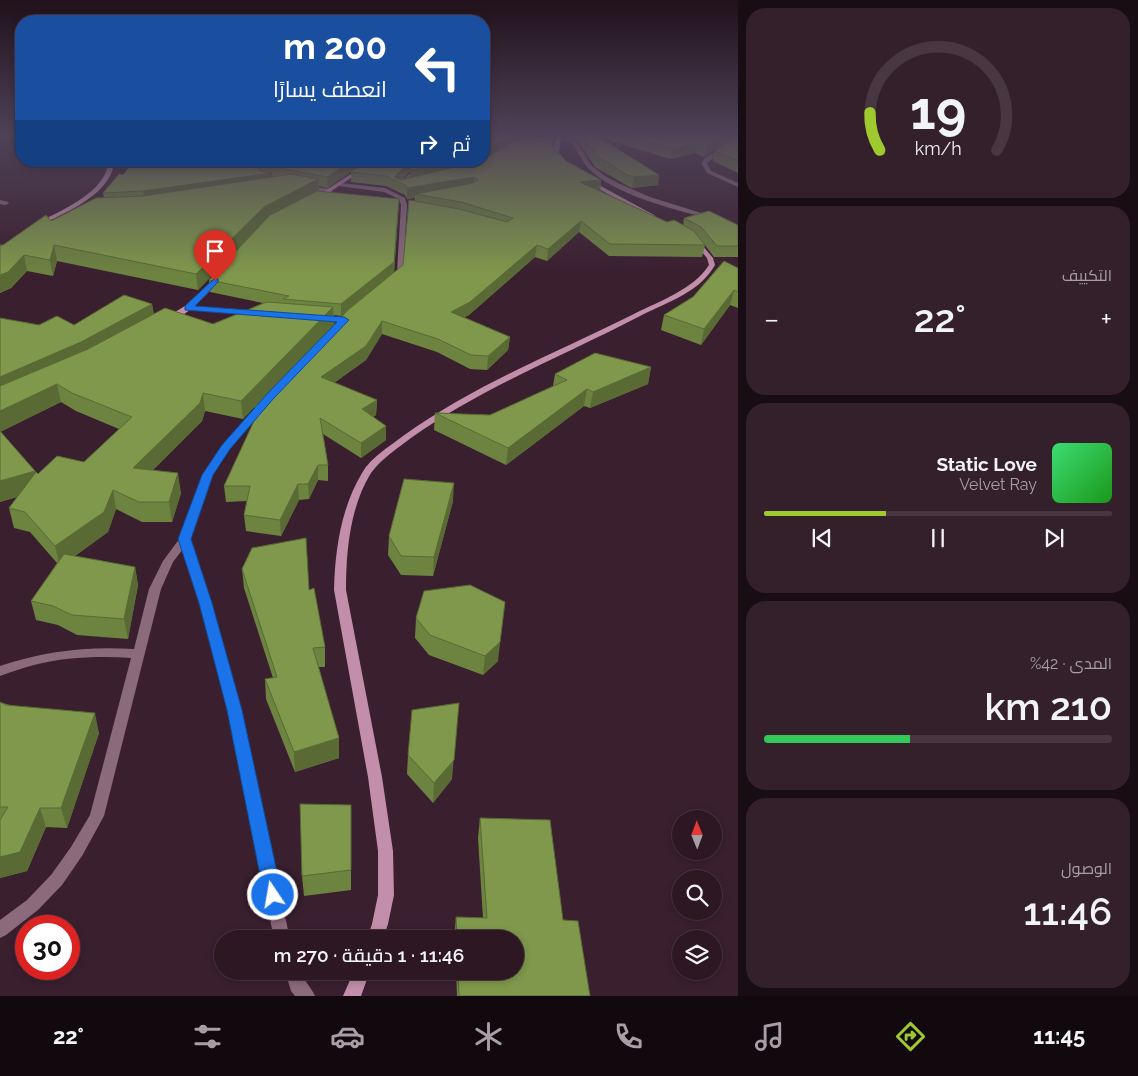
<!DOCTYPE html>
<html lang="ar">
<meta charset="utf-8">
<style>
body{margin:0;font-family:Raleway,Cairo,sans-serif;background:#34202b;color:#f1f3f6;direction:rtl;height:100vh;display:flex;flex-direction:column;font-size:19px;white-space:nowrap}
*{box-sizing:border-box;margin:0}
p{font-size:16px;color:#a69fa6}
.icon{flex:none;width:28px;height:28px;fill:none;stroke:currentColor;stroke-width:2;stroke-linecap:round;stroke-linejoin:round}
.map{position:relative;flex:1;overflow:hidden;direction:ltr}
.details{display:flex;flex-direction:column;gap:8px;padding:8px;background:#180d13;width:400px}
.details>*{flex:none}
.top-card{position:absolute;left:15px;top:15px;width:475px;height:152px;border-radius:20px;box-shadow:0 2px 8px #0003,0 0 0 1px #483641;direction:rtl;background:#1a4fa0;color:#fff;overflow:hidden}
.needle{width:32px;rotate:359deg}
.buttons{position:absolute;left:672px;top:810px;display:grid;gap:10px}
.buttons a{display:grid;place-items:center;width:50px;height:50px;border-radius:50%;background:#2c1723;box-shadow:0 2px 8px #0003,0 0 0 1px #483641;font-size:25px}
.speed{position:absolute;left:15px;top:915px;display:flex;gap:10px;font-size:25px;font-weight:700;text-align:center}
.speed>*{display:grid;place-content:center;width:65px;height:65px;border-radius:50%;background:#2c1723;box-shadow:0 2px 8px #0003,0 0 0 1px #483641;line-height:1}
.speed .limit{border:8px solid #d22;background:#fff;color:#111}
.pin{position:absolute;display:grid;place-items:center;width:42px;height:42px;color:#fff;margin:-51px -21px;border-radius:50% 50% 50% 0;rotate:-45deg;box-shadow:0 0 5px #0007}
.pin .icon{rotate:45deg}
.me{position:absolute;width:55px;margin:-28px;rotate:348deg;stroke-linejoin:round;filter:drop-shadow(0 0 4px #0008)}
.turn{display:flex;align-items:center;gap:18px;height:105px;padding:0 20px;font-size:22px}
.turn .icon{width:65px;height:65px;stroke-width:2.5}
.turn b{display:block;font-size:35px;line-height:42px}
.then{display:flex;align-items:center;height:48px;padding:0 20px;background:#0003;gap:10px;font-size:19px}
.big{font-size:38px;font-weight:600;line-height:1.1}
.details .tile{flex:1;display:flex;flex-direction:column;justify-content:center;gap:8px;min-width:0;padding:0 18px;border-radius:20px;background:#34202b}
.details .dial{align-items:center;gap:0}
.dial svg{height:130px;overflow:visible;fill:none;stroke:#483641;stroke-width:7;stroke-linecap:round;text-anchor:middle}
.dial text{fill:#f1f3f6;stroke:none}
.song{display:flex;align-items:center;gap:15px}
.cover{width:60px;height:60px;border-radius:8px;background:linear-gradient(135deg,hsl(140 70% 55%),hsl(120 70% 35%))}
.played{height:5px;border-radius:2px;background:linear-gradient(90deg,#9eca2e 35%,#483641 35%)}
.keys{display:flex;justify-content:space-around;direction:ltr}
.heat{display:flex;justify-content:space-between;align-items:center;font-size:28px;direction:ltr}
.charge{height:8px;border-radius:4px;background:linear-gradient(90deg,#34c759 42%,#483641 0)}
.trip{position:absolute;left:214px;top:930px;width:310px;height:50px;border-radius:25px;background:#2c1723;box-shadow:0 2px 8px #0003,0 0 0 1px #483641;font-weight:600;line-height:50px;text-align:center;direction:rtl}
.menu{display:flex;height:80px;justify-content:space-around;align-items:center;background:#12090e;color:#a69fa6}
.menu .icon{width:35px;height:35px}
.menu .on{color:#9eca2e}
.menu b{font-size:22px;color:#f1f3f6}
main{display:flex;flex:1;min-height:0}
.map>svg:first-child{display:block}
</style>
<main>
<section class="details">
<div class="tile dial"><svg viewBox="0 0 100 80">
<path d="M14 69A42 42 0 1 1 86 69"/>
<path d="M14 69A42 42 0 0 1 8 46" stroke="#9eca2e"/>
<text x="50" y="56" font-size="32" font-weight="700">19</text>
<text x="50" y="72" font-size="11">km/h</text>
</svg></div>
<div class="tile"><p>التكييف</p>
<div class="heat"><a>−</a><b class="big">22°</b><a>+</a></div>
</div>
<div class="tile">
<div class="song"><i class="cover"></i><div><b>Static Love</b><p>Velvet Ray</p></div></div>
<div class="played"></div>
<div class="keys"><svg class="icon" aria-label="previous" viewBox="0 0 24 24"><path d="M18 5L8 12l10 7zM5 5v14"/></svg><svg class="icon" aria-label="pause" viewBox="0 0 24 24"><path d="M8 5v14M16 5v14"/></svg><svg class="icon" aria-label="next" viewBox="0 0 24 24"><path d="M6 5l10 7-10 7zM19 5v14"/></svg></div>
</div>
<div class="tile"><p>المدى · 42%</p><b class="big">210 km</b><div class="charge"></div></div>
<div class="tile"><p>الوصول</p><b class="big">11:46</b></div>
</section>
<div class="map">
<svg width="738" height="996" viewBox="0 0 738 996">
<rect width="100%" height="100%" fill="#3a1f2f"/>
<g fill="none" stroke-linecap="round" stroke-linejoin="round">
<path fill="#8b6a7c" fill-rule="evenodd" d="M 563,138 L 575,139 L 591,165 L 605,176 L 618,183 L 650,197 L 714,217 L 711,219 C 676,210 612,194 588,168 C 581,160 577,150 571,141 L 563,140 L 539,144 L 537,143 Z
M 738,138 L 738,141 L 707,163 L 711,171 L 738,183 L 738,187 L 707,173 L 701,163 L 705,158 Z
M 422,161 L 427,161 L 400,189 L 396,189 L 396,187 Z
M 341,183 L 385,188 L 405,198 L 407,205 L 403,272 L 398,280 L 393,279 L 397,272 L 401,205 L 399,199 L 384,192 L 339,186 L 339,184 Z
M 306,185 L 330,189 L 333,191 L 330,193 L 304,188 L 303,187 Z
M 0,200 L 8,202 L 9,203 L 6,205 L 0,204 Z
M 185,306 L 253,311 L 257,313 L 253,315 L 188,310 L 184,308 Z
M 264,400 L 268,403 L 230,448 L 213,475 L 190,539 L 211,603 L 240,710 L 290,939 L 274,939 L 228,710 L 199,603 L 183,549 L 173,562 L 161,589 L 104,816 L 82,856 L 62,885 L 38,910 L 6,935 L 0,938 L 0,920 L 27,900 L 51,875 L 71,847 L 90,815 L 131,658 C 99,656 66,657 34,665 C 22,668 11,672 0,676 L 0,666 C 44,651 88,646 134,649 L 149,589 L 163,561 L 180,538 L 203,475 L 223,445 L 261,401 Z
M 285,971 L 301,971 C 304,981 311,987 315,996 L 295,996 L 291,991 Z"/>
<path fill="#c28eaa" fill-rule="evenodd" d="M 557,134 L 562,134 L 558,154 L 563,161 L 560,163 L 552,154 Z
M 102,161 L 107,161 L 113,169 C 103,198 66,212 41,225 L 37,225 L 37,223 C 60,211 99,195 107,169 Z
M 371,161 L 377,161 L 319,199 L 314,198 Z
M 588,179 L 654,215 L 655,216 L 650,217 L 586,182 L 585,181 Z
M 695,238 L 697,239 L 713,258 L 715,265 C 700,292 668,302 642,315 C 564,356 482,387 411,438 C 398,448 381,459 371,473 C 350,507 346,551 346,590 L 382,777 L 393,851 L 394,895 L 388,924 L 383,939 L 367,939 L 372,924 L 378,895 L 378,851 L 368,777 L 334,590 C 335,550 341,508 362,473 C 371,457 389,447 403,436 C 475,384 556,353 634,314 C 659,301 693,290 709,265 L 707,258 L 692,240 Z
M 217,276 L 222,277 C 212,289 182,323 165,322 L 165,318 L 185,306 Z
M 354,971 L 370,971 L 361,996 L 343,996 Z"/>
</g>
<path fill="#6d8340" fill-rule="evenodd" d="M 484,134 L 556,134 L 554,138 L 553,139 L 552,146 L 566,161 L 601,180 L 600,191 L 667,222 L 683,225 L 684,218 L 738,225 L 738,257 L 714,257 L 705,245 L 702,257 L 609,256 L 579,232 L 547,261 L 535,257 L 469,315 L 464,317 L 510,337 L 508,350 L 487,370 L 470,369 L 437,352 L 382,334 L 366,360 L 334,383 L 377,400 L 376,415 L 373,417 L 386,426 L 386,440 L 361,458 L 323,434 L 328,465 L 328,481 L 318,480 L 309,499 L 299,500 L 281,536 L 246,531 L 244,515 L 247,501 L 226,502 L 224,486 L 255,419 L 254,407 L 243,419 L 205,411 L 202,421 L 153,470 L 181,493 L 172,522 L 142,522 L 116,509 L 108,532 L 75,556 L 135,567 L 138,585 L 128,639 L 77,635 L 58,625 L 36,620 L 31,601 L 57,563 L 30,532 L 14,528 L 9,508 L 17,497 L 0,502 L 0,318 L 39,325 L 74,325 L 152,304 L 154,315 L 213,324 L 263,303 L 210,292 L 209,280 L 259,227 L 198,290 L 57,261 L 53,276 L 27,271 L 11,288 L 0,293 L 0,245 L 3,245 L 51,221 L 104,198 L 103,193 L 123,175 L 198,163 L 195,161 L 484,161 ZM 410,171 L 410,178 L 402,180 ZM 351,172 L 351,182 L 386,186 L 405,195 L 407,199 L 415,198 L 403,265 L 394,273 L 399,199 L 319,192 L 318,186 L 328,188 ZM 346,312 L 269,391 L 334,324 L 334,315 L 341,316 ZM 61,402 L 76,411 L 119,429 L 84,462 L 38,474 L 36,472 L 0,432 Z
M 563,134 L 738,134 L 738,173 L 713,161 L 715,151 L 723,145 L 704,157 L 695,153 L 670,159 L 598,137 L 659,175 L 658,185 L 632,188 L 626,185 L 595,167 L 576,138 L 563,137 Z
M 738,268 L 738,308 L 730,305 L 701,345 L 661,330 L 664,315 Z
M 651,367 L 648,384 L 590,408 L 584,406 L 506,465 L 434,430 L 435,413 L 490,415 L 553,386 L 555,374 Z
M 453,501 L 433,576 L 401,575 L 388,555 L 389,536 Z
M 242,569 L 309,590 L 325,647 L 325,667 L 318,667 L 339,758 L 295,772 L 266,699 L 265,679 L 273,678 L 244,588 Z
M 416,618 L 498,661 L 483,675 L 429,655 L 415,638 Z
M 0,702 L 99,733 L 67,828 L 46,827 L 27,871 L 0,878 Z
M 408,755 L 452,779 L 433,803 L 407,774 Z
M 351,805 L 351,890 L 304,896 L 302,876 Z
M 480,818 L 563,920 L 590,996 L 457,996 L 456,971 L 515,971 L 515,939 L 454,939 L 456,917 L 483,918 L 478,838 Z"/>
<path fill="#596a34" d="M 518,134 L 556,134 L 554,138 L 484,161 L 484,151 L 510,136 Z
M 726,134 L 738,134 L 738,136 L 704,157 L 706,146 Z
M 697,143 L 695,153 L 670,159 L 672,149 Z
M 352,161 L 367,161 L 328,188 L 327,177 Z
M 410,161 L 483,161 L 410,181 L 410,171 L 399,182 L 394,177 Z
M 272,173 L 273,184 L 145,202 L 143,191 Z
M 659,175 L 658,185 L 632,188 L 634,177 Z
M 474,177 L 474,187 L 415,194 L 415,198 L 407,199 L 407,188 Z
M 318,179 L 319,193 L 265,222 L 198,290 L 196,274 L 264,207 Z
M 601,180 L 600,191 L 580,182 Z
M 399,199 L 394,274 L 341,316 L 341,304 Z
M 581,221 L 579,232 L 547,261 L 548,249 Z
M 54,245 L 57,261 L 53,276 L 50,260 Z
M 537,245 L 535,257 L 469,315 L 450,325 L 451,312 Z
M 24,255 L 27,271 L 11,288 L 0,293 L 0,275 Z
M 734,290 L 730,305 L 701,345 L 704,329 Z
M 152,304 L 154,321 L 0,397 L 0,377 Z
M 333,307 L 334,324 L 243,419 L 241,401 Z
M 382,321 L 382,334 L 366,360 L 322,391 L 321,377 Z
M 510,337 L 508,350 L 487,370 L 488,356 Z
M 651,367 L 648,384 L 590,408 L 593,392 Z
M 57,384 L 61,402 L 0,432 L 0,411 Z
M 587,389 L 584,406 L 506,465 L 508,448 Z
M 203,393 L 205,411 L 202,421 L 136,487 L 133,468 Z
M 377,400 L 376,415 L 362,424 L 362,409 Z
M 386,426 L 386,440 L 361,458 L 361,443 Z
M 318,465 L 318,480 L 309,499 L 308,484 Z
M 35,471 L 40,490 L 0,502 L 0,481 Z
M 178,473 L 181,493 L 172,522 L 169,502 Z
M 454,483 L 453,501 L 433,576 L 434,557 Z
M 298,484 L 299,500 L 281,536 L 280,520 Z
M 113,490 L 116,509 L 108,532 L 60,566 L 55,546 Z
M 135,567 L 138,585 L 128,639 L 124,619 Z
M 505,602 L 498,661 L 483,675 L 485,656 Z
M 95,713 L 99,733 L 67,828 L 61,808 Z
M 457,723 L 452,779 L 433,803 L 434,783 Z
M 339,738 L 339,758 L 295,772 L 294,752 Z
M 40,808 L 46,827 L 27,871 L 0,878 L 0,857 Z"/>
<path fill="#7f984b" stroke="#596a34" d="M 484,134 L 518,134 L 510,136 L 484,151 Z
M 581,134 L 594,134 L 659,175 L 634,177 L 627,175 L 597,156 Z
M 624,134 L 726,134 L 706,146 L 697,143 L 672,149 Z
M 553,135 L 552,145 L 566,161 L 601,180 L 580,182 L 667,222 L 674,220 L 694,231 L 705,245 L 610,244 L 581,221 L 548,249 L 537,245 L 470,302 L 451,312 L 510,337 L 488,356 L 471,355 L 438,339 L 382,321 L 366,346 L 321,377 L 377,400 L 362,409 L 386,426 L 361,443 L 320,418 L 328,465 L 318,465 L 308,484 L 298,484 L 280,520 L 244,515 L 250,486 L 224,486 L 260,408 L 254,407 L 348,310 L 403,265 L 409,200 L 459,209 L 507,222 L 513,218 L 461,202 L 415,194 L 473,183 L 478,180 L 474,177 L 407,188 L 405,185 L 386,176 L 351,172 L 366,161 L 410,161 L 394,177 L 400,180 L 481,161 L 484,161 L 484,159 L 514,141 Z
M 738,135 L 738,161 L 715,151 Z
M 213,161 L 249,161 L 261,171 L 272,173 L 143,191 L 103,193 L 119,174 L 123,175 L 130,166 L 214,162 Z
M 261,161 L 352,161 L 327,177 L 267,166 Z
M 419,161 L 451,161 L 410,170 Z
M 292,174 L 318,179 L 264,207 L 196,274 L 54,245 L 50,260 L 24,255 L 8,272 L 0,275 L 0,245 L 3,245 L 46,215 L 51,221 L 96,198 L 143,196 Z
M 317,191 L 399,199 L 394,262 L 341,304 L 283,299 L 289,296 L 209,280 L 270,215 Z
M 709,211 L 738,225 L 738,246 L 717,246 L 701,227 L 684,218 Z
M 724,261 L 738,268 L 738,292 L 734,290 L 704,329 L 664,315 L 693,297 Z
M 124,295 L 152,304 L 81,342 L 0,377 L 0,318 L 39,325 L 57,316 L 74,325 Z
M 267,302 L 333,307 L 241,401 L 203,393 L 200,403 L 133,468 L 178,473 L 169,502 L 139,502 L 113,490 L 104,512 L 55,546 L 25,512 L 9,508 L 36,472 L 38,474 L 57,456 L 84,462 L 132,417 L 72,393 L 57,384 L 0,411 L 0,386 L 88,349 L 165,308 L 213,324 Z
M 595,353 L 651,367 L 593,392 L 587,389 L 508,448 L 435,413 L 490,415 L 567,380 L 555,374 Z
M 0,431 L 35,471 L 0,481 Z
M 404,479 L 454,483 L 434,557 L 401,556 L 389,536 Z
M 306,538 L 309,590 L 314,588 L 325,647 L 313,648 L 339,738 L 294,752 L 265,679 L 277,677 L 242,569 L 252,548 Z
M 64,554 L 135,567 L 124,619 L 72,615 L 53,606 L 31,601 Z
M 470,585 L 505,602 L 500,642 L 485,656 L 430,635 L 416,618 L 424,591 Z
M 0,702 L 6,705 L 95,713 L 61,808 L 40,808 L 20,852 L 0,857 L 0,820 L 8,807 L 0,807 Z
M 459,703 L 454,760 L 434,783 L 408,755 L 412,710 Z
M 300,804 L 351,805 L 351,870 L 302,876 Z
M 480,818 L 550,820 L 563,920 L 578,921 L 590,996 L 459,996 L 458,971 L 515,971 L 515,939 L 457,939 L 456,917 L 487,918 Z"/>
<linearGradient id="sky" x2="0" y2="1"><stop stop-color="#20111a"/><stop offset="0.49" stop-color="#4f4258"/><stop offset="1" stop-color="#4f4258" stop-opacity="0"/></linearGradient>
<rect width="738" height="274" fill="url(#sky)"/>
<path fill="#1a73e8" stroke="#114b97" d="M 215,278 L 218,279 L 218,282 L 195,306 L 344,317 L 349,320 L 274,398 L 230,449 L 213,475 L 191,539 L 212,603 L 242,710 L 282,895 L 279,901 L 273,903 L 266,901 L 264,895 L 227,710 L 199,603 L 178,539 L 202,475 L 222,445 L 267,394 L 337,322 L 185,310 L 185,306 Z"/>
</svg>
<div class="buttons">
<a><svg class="needle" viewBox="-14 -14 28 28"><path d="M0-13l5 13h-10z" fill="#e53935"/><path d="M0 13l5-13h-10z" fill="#a69fa6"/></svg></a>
<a><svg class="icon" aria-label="search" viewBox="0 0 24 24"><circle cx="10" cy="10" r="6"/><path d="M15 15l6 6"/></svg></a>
<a><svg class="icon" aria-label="layers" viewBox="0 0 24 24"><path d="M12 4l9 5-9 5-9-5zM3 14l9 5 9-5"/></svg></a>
</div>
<div class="speed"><div class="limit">30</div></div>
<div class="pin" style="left:215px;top:281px;background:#d93025"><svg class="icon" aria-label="arrive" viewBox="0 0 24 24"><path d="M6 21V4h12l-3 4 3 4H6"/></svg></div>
<svg class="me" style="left:273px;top:895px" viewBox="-20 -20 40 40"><circle r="17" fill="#1a73e8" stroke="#fff" stroke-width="3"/><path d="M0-11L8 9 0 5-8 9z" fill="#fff"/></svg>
<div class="trip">11:46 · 1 دقيقة · 270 m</div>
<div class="top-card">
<div class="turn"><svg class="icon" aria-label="left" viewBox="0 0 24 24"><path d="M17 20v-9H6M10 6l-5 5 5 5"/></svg><div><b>200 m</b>انعطف يسارًا</div></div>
<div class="then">ثم<svg class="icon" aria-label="right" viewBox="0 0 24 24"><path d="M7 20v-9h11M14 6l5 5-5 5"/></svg></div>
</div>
</div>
</main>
<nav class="menu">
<b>11:45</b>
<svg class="icon on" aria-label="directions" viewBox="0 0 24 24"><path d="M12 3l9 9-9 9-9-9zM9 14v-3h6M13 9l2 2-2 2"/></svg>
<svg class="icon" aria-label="music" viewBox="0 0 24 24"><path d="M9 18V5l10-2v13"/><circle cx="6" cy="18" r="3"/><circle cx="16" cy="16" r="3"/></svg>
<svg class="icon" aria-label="phone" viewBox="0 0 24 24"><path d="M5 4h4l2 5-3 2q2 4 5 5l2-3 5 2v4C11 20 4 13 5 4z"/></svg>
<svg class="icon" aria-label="climate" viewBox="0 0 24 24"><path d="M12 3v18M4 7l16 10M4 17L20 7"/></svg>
<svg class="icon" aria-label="car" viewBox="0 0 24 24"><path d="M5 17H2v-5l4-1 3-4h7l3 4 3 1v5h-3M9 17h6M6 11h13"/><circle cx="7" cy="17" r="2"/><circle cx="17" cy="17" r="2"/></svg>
<svg class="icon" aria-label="filters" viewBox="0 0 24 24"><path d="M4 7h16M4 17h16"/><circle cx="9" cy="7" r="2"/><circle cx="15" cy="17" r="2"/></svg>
<b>22°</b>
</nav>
